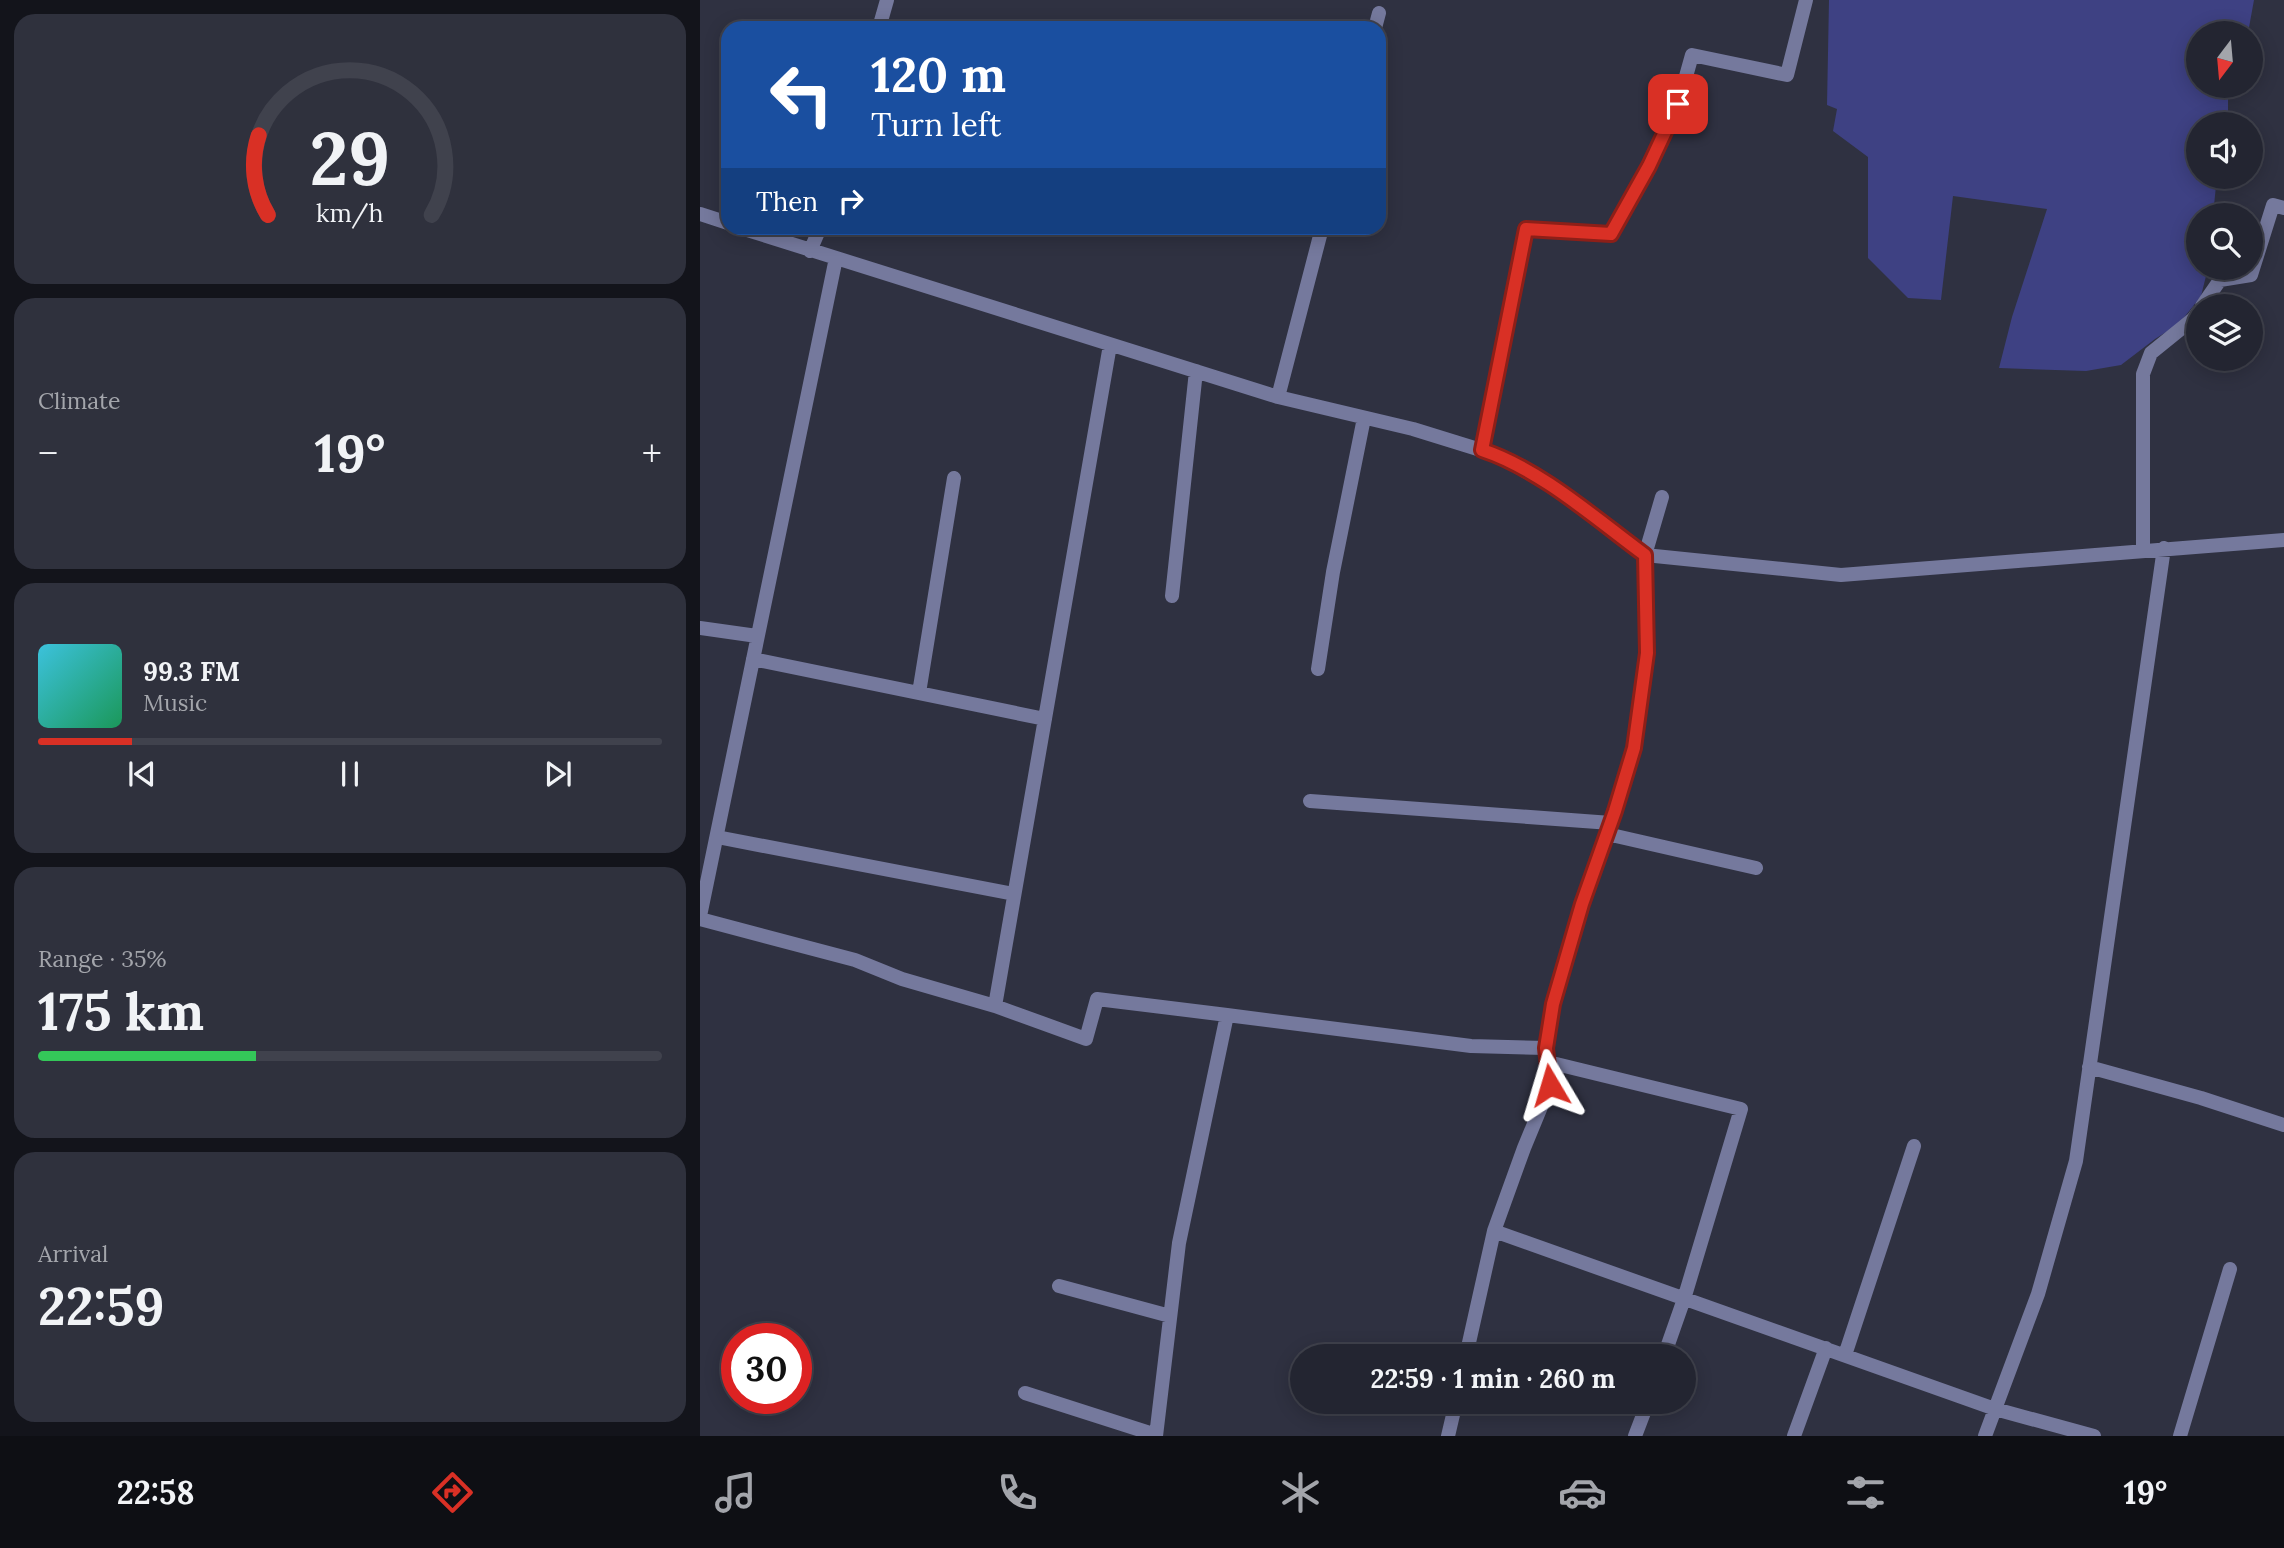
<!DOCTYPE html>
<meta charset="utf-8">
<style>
body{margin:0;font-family:Lora,serif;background:#2f313d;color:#f1f3f6;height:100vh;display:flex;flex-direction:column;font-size:26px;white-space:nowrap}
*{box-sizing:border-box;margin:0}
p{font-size:23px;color:#a3a5ab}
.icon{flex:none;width:38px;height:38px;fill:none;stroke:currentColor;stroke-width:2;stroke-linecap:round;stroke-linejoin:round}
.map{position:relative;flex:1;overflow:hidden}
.details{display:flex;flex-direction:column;gap:14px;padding:14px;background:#13141b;width:700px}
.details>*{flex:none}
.guide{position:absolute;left:21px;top:21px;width:665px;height:214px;border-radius:21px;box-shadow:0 4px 18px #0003,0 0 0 2px #40424d;background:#1a4fa0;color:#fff;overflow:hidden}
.needle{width:46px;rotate:196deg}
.buttons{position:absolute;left:1486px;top:21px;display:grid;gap:14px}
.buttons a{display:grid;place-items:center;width:77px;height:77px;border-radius:50%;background:#232531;box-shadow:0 4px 18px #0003,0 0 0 2px #40424d;font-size:35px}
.speed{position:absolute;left:21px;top:1323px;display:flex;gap:14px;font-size:35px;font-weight:700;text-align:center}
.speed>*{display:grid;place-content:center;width:91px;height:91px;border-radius:50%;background:#232531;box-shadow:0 4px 18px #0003,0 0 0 2px #40424d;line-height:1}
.speed .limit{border:10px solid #d22;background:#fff;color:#111}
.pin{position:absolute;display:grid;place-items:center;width:60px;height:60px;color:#fff;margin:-30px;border-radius:14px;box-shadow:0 4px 10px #0006}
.me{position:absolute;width:77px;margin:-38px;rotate:353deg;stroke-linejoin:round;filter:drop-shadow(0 0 5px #0008)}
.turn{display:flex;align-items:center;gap:24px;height:147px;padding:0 35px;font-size:32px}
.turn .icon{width:91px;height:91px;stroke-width:2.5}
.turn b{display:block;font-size:49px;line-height:60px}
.then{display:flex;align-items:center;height:66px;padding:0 35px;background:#0003;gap:14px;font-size:26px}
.big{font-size:52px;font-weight:700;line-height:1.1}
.details .card{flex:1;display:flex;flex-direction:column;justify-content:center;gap:10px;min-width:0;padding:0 24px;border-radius:21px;background:#2f313d}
.details .dial{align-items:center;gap:0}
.dial svg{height:182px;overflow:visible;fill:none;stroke:#40424d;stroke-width:7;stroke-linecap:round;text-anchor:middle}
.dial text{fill:#f1f3f6;stroke:none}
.song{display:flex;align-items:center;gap:21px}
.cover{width:84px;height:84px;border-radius:10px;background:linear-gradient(135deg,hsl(190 70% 55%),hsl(150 70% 35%))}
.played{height:7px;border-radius:4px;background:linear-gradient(90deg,#d93025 15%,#40424d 15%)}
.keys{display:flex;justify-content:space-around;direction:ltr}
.heat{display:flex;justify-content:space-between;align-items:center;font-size:38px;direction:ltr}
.charge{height:10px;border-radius:5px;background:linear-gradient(90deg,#34c759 35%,#40424d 0)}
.trip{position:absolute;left:590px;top:1344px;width:406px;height:70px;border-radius:35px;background:#232531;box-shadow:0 4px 18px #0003,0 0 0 2px #40424d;font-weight:700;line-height:70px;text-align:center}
.tab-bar{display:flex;height:112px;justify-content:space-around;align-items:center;background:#0e0f14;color:#a3a5ab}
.tab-bar .icon{width:49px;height:49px}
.tab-bar .active{color:#d93025}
.tab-bar b{font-size:32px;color:#f1f3f6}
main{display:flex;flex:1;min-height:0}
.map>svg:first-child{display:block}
</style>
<main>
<section class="details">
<div class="card dial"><svg viewBox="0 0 100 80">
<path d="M14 69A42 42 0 1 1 86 69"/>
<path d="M14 69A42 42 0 0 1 10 34" stroke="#d93025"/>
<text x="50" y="56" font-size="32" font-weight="700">29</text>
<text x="50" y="72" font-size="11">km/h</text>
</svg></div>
<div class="card"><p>Climate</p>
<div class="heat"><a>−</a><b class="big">19°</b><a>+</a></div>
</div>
<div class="card">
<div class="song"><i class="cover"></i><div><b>99.3 FM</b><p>Music</p></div></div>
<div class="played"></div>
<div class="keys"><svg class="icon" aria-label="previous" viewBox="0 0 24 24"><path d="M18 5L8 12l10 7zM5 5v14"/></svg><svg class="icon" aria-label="pause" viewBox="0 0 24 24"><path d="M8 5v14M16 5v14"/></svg><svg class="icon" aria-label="next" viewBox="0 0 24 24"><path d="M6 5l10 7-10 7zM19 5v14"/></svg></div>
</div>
<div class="card"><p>Range · 35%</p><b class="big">175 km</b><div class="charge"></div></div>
<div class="card"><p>Arrival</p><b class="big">22:59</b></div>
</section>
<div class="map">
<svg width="1584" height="1436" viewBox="0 0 1584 1436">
<rect width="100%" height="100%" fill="#2f3141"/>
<path fill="#3e4183" d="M 1129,0 L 1554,0 L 1548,33 L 1498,33 L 1498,86 L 1528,86 L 1528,124 L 1498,124 L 1498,177 L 1522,177 L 1516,186 L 1513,215 L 1498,215 L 1498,268 L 1508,268 L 1501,296 L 1479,324 L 1455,339 L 1421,365 L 1386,371 L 1299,368 L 1312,317 L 1347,209 L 1253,196 L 1241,300 L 1208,298 L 1168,258 L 1168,157 L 1133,131 L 1137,109 L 1127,105 Z"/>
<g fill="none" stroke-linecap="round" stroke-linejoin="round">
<path stroke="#75799d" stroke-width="14" d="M 179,28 L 187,0
M 675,28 L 679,13
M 0,214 L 28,223
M 41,228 L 578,397 L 713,429 L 797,455 L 853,487 L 945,555 L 1141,575 L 1584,540
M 110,251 L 120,228
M 1502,306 L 1520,280 L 1551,275 L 1573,205 L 1584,208
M 578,397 L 622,228
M 781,450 L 826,228 L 911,234 L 949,165 L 978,105 L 992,55 L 1087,75 L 1106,0
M 1443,549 L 1443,374 L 1451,353 L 1493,319 L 1498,312
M 472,596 L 496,371
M 0,628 L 57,636
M 53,659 L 345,719
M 618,669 L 633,572 L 664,418
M 219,693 L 254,478
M 610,801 L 911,823
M 907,834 L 1056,868
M 17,837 L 314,894
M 0,916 L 136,258
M 0,919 L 155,960 L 202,979 L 295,1006 L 410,345
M 295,1006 L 386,1039 L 397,999 L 527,1015
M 848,1062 L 1041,1109 L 984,1299 L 964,1356
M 1389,1067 L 1501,1098 L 1584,1125
M 794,1231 L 1295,1409 L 1285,1436
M 359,1286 L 470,1316
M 1145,1355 L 1214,1146
M 766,1356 L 794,1231 L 824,1148 L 850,1085 L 846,1048 L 853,1004 L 882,904 L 915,811 L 934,748 L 947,653 L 945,555 L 962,497
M 325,1393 L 456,1435
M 456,1436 L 479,1243 L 527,1015 L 771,1046 L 846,1048
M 748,1436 L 756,1402
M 935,1436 L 948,1402
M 1094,1436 L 1126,1348
M 1394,1436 L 1295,1409 L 1338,1294 L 1376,1161 L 1464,548
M 1480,1436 L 1530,1269"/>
</g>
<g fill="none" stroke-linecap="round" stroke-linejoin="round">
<g stroke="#8d1f18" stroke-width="18">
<path id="route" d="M 850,1085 L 846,1048 L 853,1004 L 882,904 L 915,811 L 934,748 L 947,653 L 945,555 C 896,519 840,469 782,450 L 826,229 L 911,234 L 949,166 L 978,104"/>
</g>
<use href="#route" stroke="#d93025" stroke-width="12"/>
</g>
</svg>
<div class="buttons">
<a><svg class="needle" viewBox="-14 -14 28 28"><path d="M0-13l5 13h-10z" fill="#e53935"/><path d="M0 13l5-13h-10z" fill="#a3a5ab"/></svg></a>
<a><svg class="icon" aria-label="sound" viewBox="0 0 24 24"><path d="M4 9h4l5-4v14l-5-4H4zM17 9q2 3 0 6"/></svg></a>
<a><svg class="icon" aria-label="search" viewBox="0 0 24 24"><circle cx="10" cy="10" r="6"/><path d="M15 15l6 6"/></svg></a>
<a><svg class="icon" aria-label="layers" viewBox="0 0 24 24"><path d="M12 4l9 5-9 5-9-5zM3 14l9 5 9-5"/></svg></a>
</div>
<div class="speed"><div class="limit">30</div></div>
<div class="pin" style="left:978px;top:104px;background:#d93025"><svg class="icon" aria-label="arrive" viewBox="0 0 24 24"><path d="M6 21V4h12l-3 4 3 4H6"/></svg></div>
<svg class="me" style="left:850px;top:1085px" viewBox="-20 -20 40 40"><path d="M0-17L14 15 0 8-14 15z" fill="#d93025" stroke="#fff" stroke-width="4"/></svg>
<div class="trip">22:59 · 1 min · 260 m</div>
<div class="guide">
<div class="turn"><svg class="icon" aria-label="left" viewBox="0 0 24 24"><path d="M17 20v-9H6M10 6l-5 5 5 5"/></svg><div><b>120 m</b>Turn left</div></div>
<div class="then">Then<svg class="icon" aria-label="right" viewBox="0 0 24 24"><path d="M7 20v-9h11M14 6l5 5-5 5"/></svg></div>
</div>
</div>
</main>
<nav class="tab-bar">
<b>22:58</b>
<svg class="icon active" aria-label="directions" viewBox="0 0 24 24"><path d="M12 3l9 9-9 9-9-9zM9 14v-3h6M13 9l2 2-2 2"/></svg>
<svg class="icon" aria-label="music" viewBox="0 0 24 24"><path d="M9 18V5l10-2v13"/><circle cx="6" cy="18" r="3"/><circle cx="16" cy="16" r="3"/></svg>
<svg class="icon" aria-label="phone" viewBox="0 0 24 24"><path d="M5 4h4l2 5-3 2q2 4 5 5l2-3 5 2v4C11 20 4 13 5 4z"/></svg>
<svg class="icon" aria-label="climate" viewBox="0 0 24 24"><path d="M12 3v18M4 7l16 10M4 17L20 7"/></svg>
<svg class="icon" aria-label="car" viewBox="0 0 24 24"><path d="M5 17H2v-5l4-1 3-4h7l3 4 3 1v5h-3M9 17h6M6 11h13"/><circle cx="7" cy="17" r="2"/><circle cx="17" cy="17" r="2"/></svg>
<svg class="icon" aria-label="filters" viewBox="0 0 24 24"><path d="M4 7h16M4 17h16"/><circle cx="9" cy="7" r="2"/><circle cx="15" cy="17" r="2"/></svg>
<b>19°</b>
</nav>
